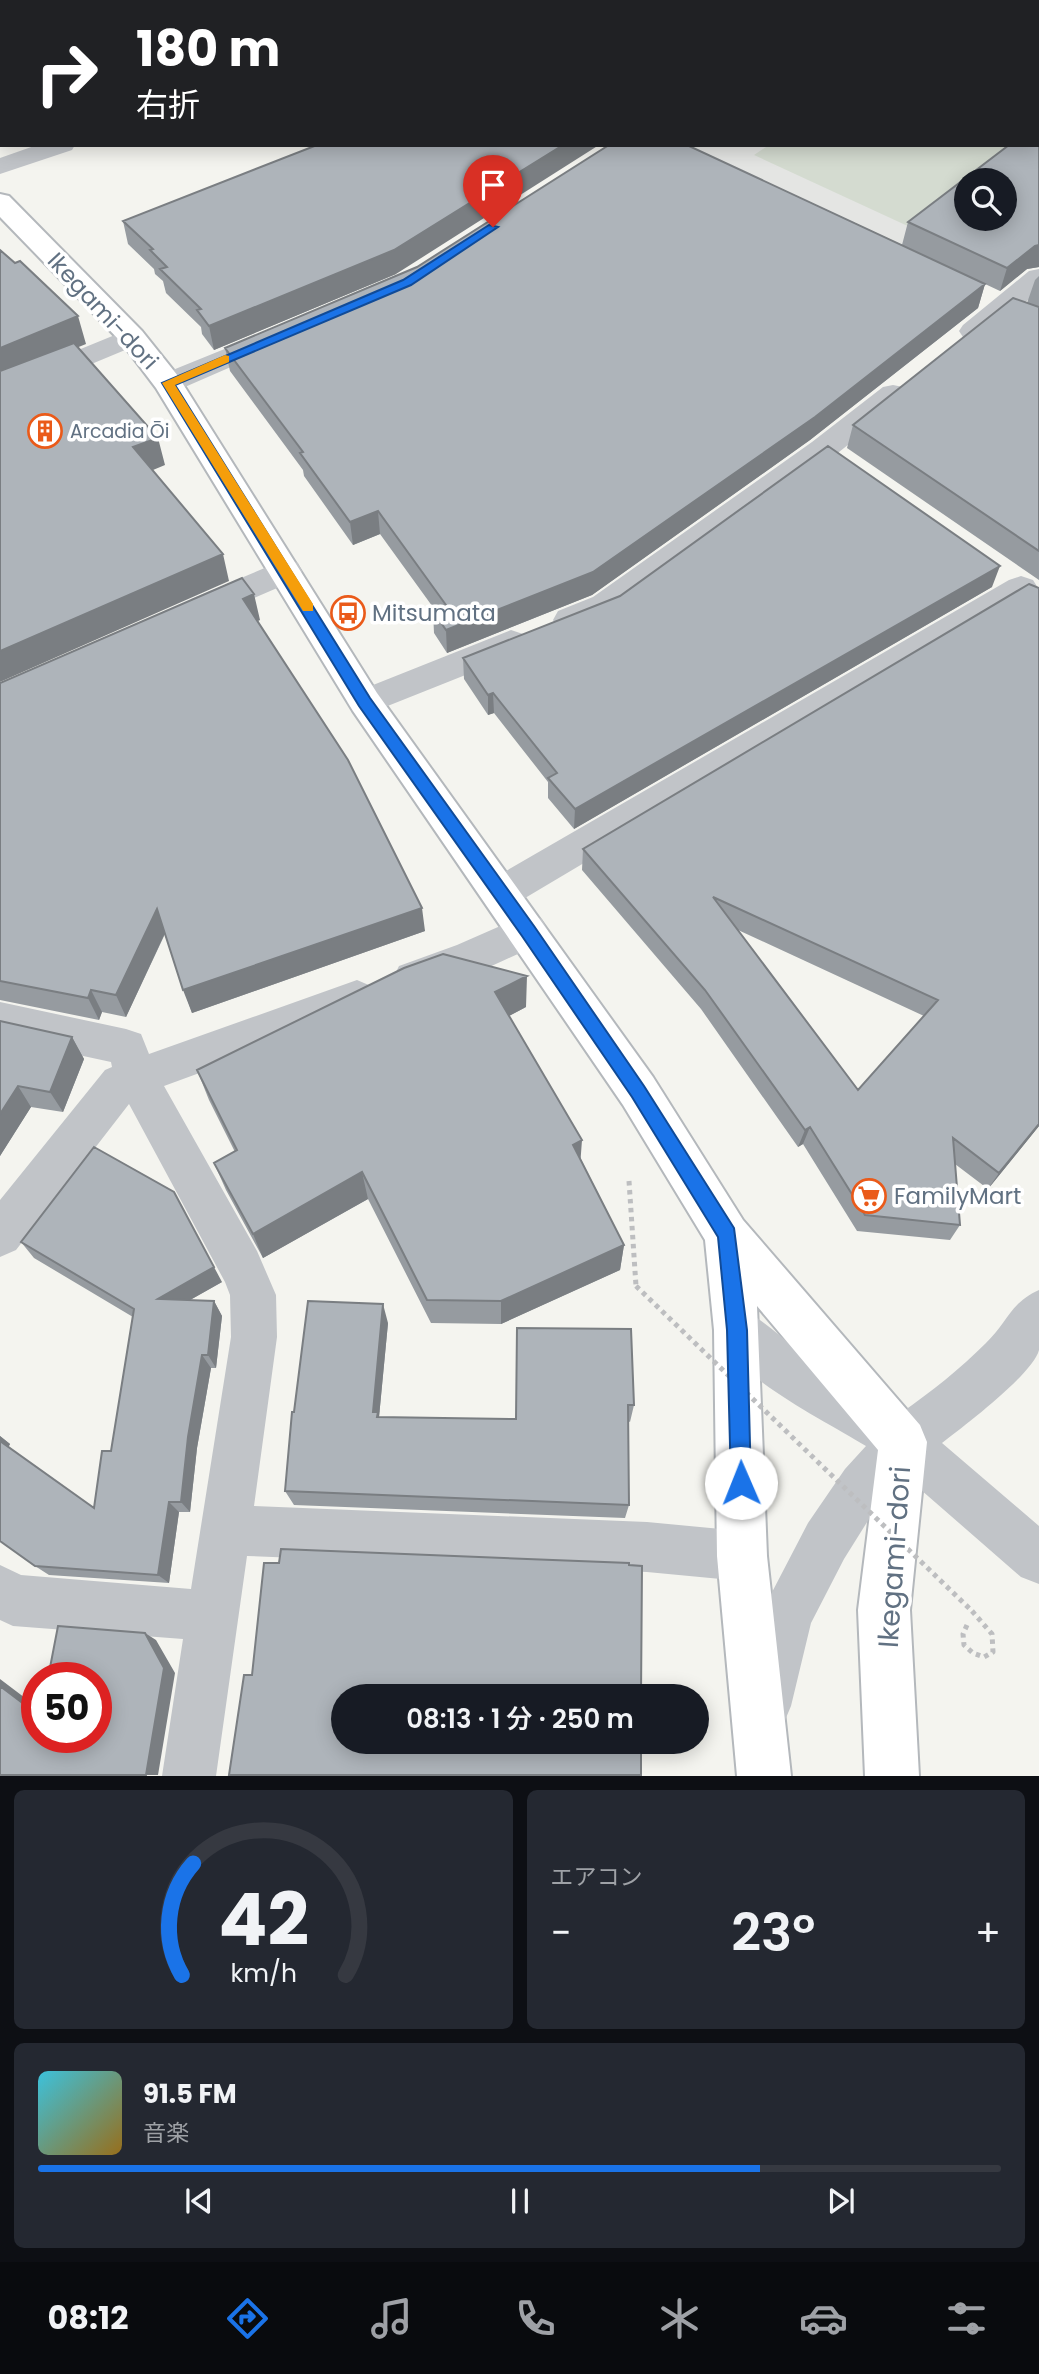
<!DOCTYPE html>
<html lang="ja">
<meta charset="utf-8">
<style>
body{margin:0;font-family:Poppins,"Noto Sans JP",sans-serif;background:#242831;color:#f1f3f6;height:100vh;display:flex;flex-direction:column;font-size:26px;white-space:nowrap}
*{box-sizing:border-box;margin:0}
p{font-size:23px;color:#9ea1a6}
.icon{flex:none;width:38px;height:38px;fill:none;stroke:currentColor;stroke-width:2;stroke-linecap:round;stroke-linejoin:round}
.map{position:relative;height:1776px;overflow:hidden}
.details{display:flex;flex-direction:column;gap:14px;padding:14px;background:#0d0f14;flex:1}
.details>*{flex:none}
.guide{position:absolute;left:0px;top:0px;width:1040px;height:147px;box-shadow:0 4px 18px #0003;background:#202124;color:#fff;overflow:hidden}
.buttons{position:absolute;left:954px;top:168px;display:grid;gap:14px}
.buttons a{display:grid;place-items:center;width:63px;height:63px;border-radius:50%;background:#171b24;box-shadow:0 4px 18px #0003;font-size:35px}
.speed{position:absolute;left:21px;top:1662px;display:flex;gap:14px;font-size:35px;font-weight:700;text-align:center}
.speed>*{display:grid;place-content:center;width:91px;height:91px;border-radius:50%;background:#171b24;box-shadow:0 4px 18px #0003;line-height:1}
.speed .limit{border:10px solid #d22;background:#fff;color:#111}
.pin{position:absolute;display:grid;place-items:center;width:60px;height:60px;color:#fff;margin:-72px -30px;border-radius:50% 50% 50% 0;rotate:-45deg;box-shadow:0 0 7px #0007}
.pin .icon{rotate:45deg}
.me{position:absolute;width:77px;margin:-38px;rotate:359deg;stroke-linejoin:round;filter:drop-shadow(0 0 5px #0008)}
.turn{display:flex;align-items:center;gap:24px;height:147px;padding:0 21px;font-size:32px}
.turn .icon{width:91px;height:91px;stroke-width:2.5}
.turn b{display:block;font-size:49px;line-height:60px}
.big{font-size:52px;font-weight:600;line-height:1.1}
.details .widget{flex:1;display:flex;flex-direction:column;justify-content:center;gap:10px;min-width:0;padding:0 24px;border-radius:10px;background:#242831}
.details .dial{align-items:center;gap:0}
.dial svg{height:182px;overflow:visible;fill:none;stroke:#363941;stroke-width:7;stroke-linecap:round;text-anchor:middle}
.dial text{fill:#f1f3f6;stroke:none}
.song{display:flex;align-items:center;gap:21px}
.cover{width:84px;height:84px;border-radius:10px;background:linear-gradient(135deg,hsl(190 70% 55%),hsl(40 70% 35%))}
.played{height:7px;border-radius:4px;background:linear-gradient(90deg,#1a73e8 75%,#363941 75%)}
.keys{display:flex;justify-content:space-around;direction:ltr}
.heat{display:flex;justify-content:space-between;align-items:center;font-size:38px;direction:ltr}
.details .tiles{flex:1;display:grid;gap:14px;grid-template-columns:1fr 1fr}
.widget:last-child{grid-column:span 2}
.trip{position:absolute;left:331px;top:1684px;width:378px;height:70px;border-radius:35px;background:#171b24;box-shadow:0 4px 18px #0003;font-weight:600;line-height:70px;text-align:center}
.tab-bar{display:flex;height:112px;justify-content:space-around;align-items:center;background:#090b0e;color:#9ea1a6}
.tab-bar .icon{width:49px;height:49px}
.tab-bar .active{color:#1a73e8}
.tab-bar b{font-size:32px;color:#f1f3f6}
.map>svg:first-child{display:block}
</style>
<div class="map">
<svg width="1039" height="1776" viewBox="0 0 1039 1776">
<rect width="100%" height="100%" fill="#f4f4ef"/>
<path fill="#e4e5e3" fill-rule="evenodd" d="M 1039,77 L 1039,258 L 980,280 L 688,145 L 1038,145 ZM 966,180 L 1004,180 L 1004,219 L 966,219 Z"/>
<path fill="#d4dbd0" d="M 769,145 L 1017,145 L 966,180 L 912,228 L 754,155 Z"/>
<g fill="none" stroke-linecap="round" stroke-linejoin="round">
<g stroke="#b4b8bc" stroke-width="4">
<path id="major" d="M 0,194 L 9,196 L 142,331 L 178,376 L 377,693 L 653,1077 L 743,1220 L 920,1425 L 927,1442 L 910,1610 L 919,1776 L 865,1776 L 858,1610 L 878,1450 L 757,1306 L 767,1556 L 791,1776 L 737,1776 L 717,1556 L 714,1330 L 705,1240 L 623,1105 L 353,711 L 156,388 L 122,343 L 0,217 Z"/>
</g>
<path stroke="#bdbec0" stroke-width="5" stroke-dasharray="4.5 4.5" stroke-linecap="butt" d="M 629,1181 L 636,1286
M 967,1625 L 963,1634 L 964,1645 L 973,1653 L 984,1657 L 993,1652 L 992,1634 L 972,1611"/>
<path fill="#c1c4c8" fill-rule="evenodd" d="M 37,145 L 75,145 L 72,150 L 0,174 L 0,158 Z
M 1039,269 L 1039,291 L 983,337 L 973,340 L 963,337 L 959,331 L 963,325 L 1029,271 Z
M 132,328 L 142,331 L 146,337 L 142,343 L 0,402 L 0,382 Z
M 276,328 L 286,331 L 290,337 L 286,343 L 178,390 L 168,392 L 158,390 L 153,383 L 158,376 Z
M 893,385 L 903,387 L 908,394 L 903,401 L 834,456 L 617,615 L 570,632 L 558,629 L 553,620 L 558,611 L 593,597 L 812,442 L 883,387 Z
M 286,559 L 298,563 L 302,571 L 298,579 L 203,620 L 191,617 L 186,608 L 191,599 Z
M 1021,576 L 1033,580 L 1038,588 L 1033,596 L 515,904 L 501,909 L 487,904 L 482,893 L 487,882 L 1009,580 Z
M 511,630 L 523,634 L 528,643 L 523,652 L 365,715 L 353,711 L 347,702 L 353,693 Z
M 528,914 L 542,919 L 548,931 L 542,943 L 485,969 L 413,995 L 399,990 L 393,978 L 399,966 L 457,945 Z
M 357,980 L 371,986 L 377,998 L 371,1010 L 164,1086 L 257,1251 L 276,1295 L 277,1337 L 254,1506 L 647,1522 L 742,1531 L 760,1538 L 767,1556 L 760,1574 L 742,1581 L 647,1572 L 247,1556 L 216,1776 L 162,1776 L 183,1639 L 13,1626 L 0,1620 L 0,1565 L 21,1575 L 191,1589 L 231,1337 L 230,1295 L 225,1282 L 129,1104 L 16,1250 L 0,1257 L 0,1200 L 105,1070 L 112,1067 L 111,1062 L 0,1038 L 0,1002 L 126,1029 L 141,1034 L 149,1054 Z
M 1039,1290 C 1039,1308 1039,1332 1039,1350 C 1033,1374 963,1427 942,1443 L 1039,1526 L 1039,1584 L 1021,1577 L 905,1476 L 879,1503 L 844,1559 L 811,1623 L 791,1706 L 783,1725 L 764,1733 L 745,1725 L 737,1706 L 761,1616 L 769,1598 L 808,1523 L 845,1469 L 866,1446 C 822,1419 733,1376 714,1330 L 721,1314 L 737,1307 C 760,1316 778,1336 799,1350 C 832,1373 867,1393 901,1413 C 931,1392 960,1369 986,1343 C 1007,1323 1011,1302 1039,1290 Z"/>
<use href="#major" fill="#fff" fill-rule="evenodd"/>
<path stroke="#bdbec0" stroke-width="5" stroke-dasharray="4.5 4.5" stroke-linecap="butt" d="M 636,1286 L 972,1611"/>
</g>
<path fill="#969ba0" fill-rule="evenodd" d="M 1039,0 L 1039,267 L 1027,269 L 1000,291 L 902,245 L 908,222 L 1038,145 L 1038,2 Z
M 123,221 L 396,274 L 214,350 L 202,334 L 201,327 L 166,293 L 163,281 L 155,274 L 154,269 L 128,244 Z
M 417,267 L 985,284 L 978,308 L 810,440 L 592,595 L 447,653 L 434,633 L 433,611 L 435,610 L 380,534 L 353,545 L 304,476 L 303,470 L 230,371 L 225,348 Z
M 1039,276 L 1039,580 L 847,448 L 853,425 L 1027,303 L 1035,280 Z
M 992,587 L 574,829 L 548,798 L 548,782 L 494,713 L 488,715 L 464,679 L 463,658 Z
M 1039,588 L 1039,1126 L 988,1189 L 955,1164 L 960,1225 L 950,1240 L 857,1231 L 803,1144 L 798,1147 L 701,1009 L 582,870 L 583,849 ZM 738,930 L 924,1016 L 858,1090 Z
M 260,620 L 258,621 L 425,931 L 192,1013 L 165,934 L 126,1017 L 102,1012 L 99,1020 L 0,1000 L 0,683 Z
M 526,1007 L 509,1016 L 624,1245 L 620,1270 L 501,1324 L 431,1323 L 368,1199 L 263,1258 L 226,1190 L 214,1163 L 235,1152 L 209,1100 L 197,1070 Z
M 0,1021 L 72,1037 L 84,1059 L 63,1112 L 31,1107 L 0,1156 Z
M 21,1242 L 222,1282 L 190,1300 L 214,1301 L 222,1316 L 216,1368 L 211,1368 L 197,1448 L 190,1512 L 179,1512 L 169,1583 L 49,1575 L 35,1566 L 0,1541 L 0,1436 L 10,1444 L 8,1447 L 94,1508 L 111,1451 L 133,1317 L 34,1258 Z
M 388,1323 L 379,1417 L 516,1419 L 517,1328 L 634,1405 L 630,1422 L 628,1421 L 629,1505 L 625,1518 L 294,1505 L 285,1491 L 294,1412 Z"/>
<path fill="#7a7e82" d="M 0,46 L 2,46 L 2,86 L 0,87 Z
M 563,145 L 599,145 L 396,274 L 214,350 L 209,326 Z
M 1039,245 L 1039,267 L 1027,269 L 1000,291 L 1007,268 L 1035,246 Z
M 985,284 L 978,308 L 810,440 L 592,595 L 447,653 L 446,630 Z
M 78,316 L 86,344 L 0,379 L 0,348 Z
M 158,438 L 165,465 L 141,475 L 133,447 Z
M 378,511 L 380,534 L 353,545 L 350,522 Z
M 223,554 L 229,581 L 0,682 L 0,651 Z
M 1000,566 L 992,587 L 574,829 L 575,809 Z
M 254,594 L 260,620 L 249,625 L 243,599 Z
M 493,693 L 494,713 L 488,715 L 488,695 Z
M 422,908 L 425,931 L 192,1013 L 183,990 Z
M 157,909 L 165,933 L 126,1017 L 116,995 Z
M 527,976 L 526,1007 L 496,1023 L 495,992 Z
M 91,990 L 102,1012 L 99,1020 L 88,998 Z
M 72,1037 L 84,1059 L 63,1112 L 50,1092 Z
M 18,1086 L 31,1107 L 0,1156 L 0,1114 Z
M 1039,1124 L 1039,1126 L 988,1189 L 999,1173 Z
M 810,1127 L 803,1144 L 798,1147 L 805,1130 Z
M 582,1140 L 580,1167 L 573,1145 Z
M 362,1172 L 368,1199 L 263,1258 L 253,1234 Z
M 624,1245 L 620,1270 L 501,1324 L 501,1301 Z
M 214,1267 L 222,1282 L 167,1313 L 158,1299 Z
M 214,1301 L 222,1316 L 216,1368 L 208,1355 Z
M 383,1304 L 388,1323 L 379,1417 L 383,1428 L 373,1412 Z
M 202,1355 L 211,1368 L 197,1448 L 190,1512 L 181,1502 L 188,1437 Z
M 0,1436 L 10,1444 L 8,1448 L 0,1442 Z
M 169,1502 L 179,1512 L 169,1583 L 158,1575 Z
M 145,1633 L 156,1640 L 175,1673 L 158,1775 L 146,1775 Z
M 0,1679 L 37,1707 L 37,1714 L 0,1686 Z"/>
<path fill="#aeb4ba" stroke="#7a7e82" stroke-width="2" fill-rule="evenodd" d="M 0,0 L 201,0 L 203,2 L 2,2 L 2,46 L 0,46 Z
M 421,0 L 1039,0 L 1039,119 L 1038,119 L 1038,2 L 417,2 Z
M 1039,123 L 1039,245 L 1035,246 L 1007,268 L 908,222 L 1009,145 L 1038,145 L 1038,124 ZM 966,180 L 1004,180 L 1004,219 L 966,219 Z
M 317,145 L 563,145 L 394,250 L 209,326 L 197,310 L 201,309 L 160,269 L 167,267 L 150,250 L 153,249 L 123,221 Z
M 609,145 L 687,145 L 985,284 L 815,417 L 593,572 L 446,630 L 433,611 L 446,605 L 378,511 L 350,522 L 300,453 L 303,452 L 225,348 L 417,267 Z
M 0,250 L 15,263 L 20,261 L 78,316 L 0,348 Z
M 1013,298 L 1039,307 L 1039,551 L 853,425 Z
M 74,343 L 158,438 L 133,447 L 223,554 L 0,651 L 0,371 Z
M 828,446 L 1000,566 L 575,809 L 548,778 L 557,773 L 493,693 L 488,695 L 463,658 L 620,596 Z
M 242,578 L 254,594 L 243,599 L 348,760 L 422,908 L 183,990 L 157,909 L 116,995 L 91,990 L 88,998 L 0,981 L 0,683 Z
M 1029,584 L 1039,588 L 1039,1124 L 999,1173 L 953,1138 L 960,1225 L 865,1215 L 810,1127 L 805,1130 L 705,990 L 583,849 ZM 713,897 L 938,1000 L 858,1090 Z
M 443,954 L 527,976 L 495,992 L 582,1140 L 573,1145 L 624,1245 L 501,1301 L 427,1300 L 362,1172 L 253,1234 L 214,1163 L 237,1150 L 197,1070 L 404,968 Z
M 0,1021 L 72,1037 L 50,1092 L 18,1086 L 0,1114 Z
M 94,1147 L 174,1192 L 214,1267 L 158,1299 L 214,1301 L 208,1355 L 202,1355 L 188,1437 L 181,1502 L 169,1502 L 158,1575 L 35,1566 L 0,1541 L 0,1441 L 94,1508 L 102,1451 L 111,1451 L 134,1309 L 21,1242 Z
M 308,1301 L 383,1304 L 373,1412 L 378,1412 L 377,1417 L 516,1419 L 517,1328 L 631,1329 L 634,1405 L 628,1405 L 629,1505 L 285,1491 L 292,1412 L 294,1412 Z
M 281,1549 L 629,1563 L 629,1565 L 642,1566 L 641,1696 L 343,1696 L 343,1741 L 641,1741 L 641,1775 L 229,1775 L 244,1675 L 252,1675 L 264,1563 L 279,1563 Z
M 58,1626 L 145,1633 L 164,1668 L 146,1775 L 0,1775 L 0,1686 L 37,1714 L 37,1738 L 96,1738 L 96,1678 L 48,1678 Z"/>
<path fill="#1a73e8" stroke="#114b97" stroke-width="2" d="M 489,225 L 498,227 L 411,285 L 175,385 L 370,698 L 534,926 L 644,1086 L 734,1228 L 747,1330 L 751,1483 L 748,1490 L 741,1493 L 734,1490 L 731,1483 L 727,1330 L 718,1237 L 632,1097 L 522,936 L 359,706 L 162,383 L 403,280 Z"/>
<path fill="#f59e0b" d="M 225,355 L 229,356 L 229,362 L 175,385 L 313,604 L 313,611 L 303,611 L 162,383 Z"/>
<defs>
<g id="building-ring" transform="scale(1.75)"><circle r="9.5" fill="#fff" stroke="#ea5a19" stroke-width="1.5"/><path d="M-4-6H4V6H1V3H-1V6H-4ZM-2.5-4.3h1.7v1.8h-1.7ZM.8-4.3h1.7v1.8H.8ZM-2.5-1h1.7V.8h-1.7ZM.8-1h1.7V.8H.8Z" fill="#ea5a19"/></g>
<g id="bus-ring" transform="scale(1.75)"><circle r="9.5" fill="#fff" stroke="#ea5a19" stroke-width="1.5"/><path d="M-5-6H5V4H4V6H2V4H-2V6H-4V4H-5ZM-3.5-4V0h7V-4ZM-3.5 1.2v1.5H-2V1.2ZM2 1.2v1.5H3.5V1.2Z" fill="#ea5a19"/></g>
<g id="supermarket-ring" transform="scale(1.75)"><circle r="9.5" fill="#fff" stroke="#ea5a19" stroke-width="1.5"/><path d="M-6-5.5h2.5l.6 2H6L4.5 2H-2.5L-4.4-4H-6ZM-1.5 3.2a1.3 1.3 0 1 0 .1 0ZM3 3.2a1.3 1.3 0 1 0 .1 0Z" fill="#ea5a19"/></g>
</defs>
<g fill-rule="evenodd">
<use href="#building-ring" x="45" y="431"/>
<use href="#bus-ring" x="348" y="613"/>
<use href="#supermarket-ring" x="869" y="1196"/>
</g>
<g text-anchor="middle" stroke-width="7" stroke-linejoin="round" paint-order="stroke">
<g font-size="19" fill="#617182" stroke="#fff" text-anchor="start">
<text x="70" y="438">Arcadia Ōi</text>
</g>
<g font-size="23" fill="#617182" stroke="#fff">
<text transform="translate(103 311) rotate(47)" y="8">Ikegami-dori</text>
</g>
<g font-size="23" fill="#617182" stroke="#fff" text-anchor="start">
<text x="372" y="621">Mitsumata</text>
<text x="894" y="1204">FamilyMart</text>
</g>
<g font-size="28" fill="#617182" stroke="#fff">
<text transform="translate(894 1557) rotate(-86)" y="10">Ikegami-dori</text>
</g>
</g>
</svg>
<div class="buttons">
<a><svg class="icon" aria-label="search" viewBox="0 0 24 24"><circle cx="10" cy="10" r="6"/><path d="M15 15l6 6"/></svg></a>
</div>
<div class="speed"><div class="limit">50</div></div>
<div class="pin" style="left:493px;top:227px;background:#d93025"><svg class="icon" aria-label="arrive" viewBox="0 0 24 24"><path d="M6 21V4h12l-3 4 3 4H6"/></svg></div>
<svg class="me" style="left:741px;top:1483px" viewBox="-20 -20 40 40"><circle r="19" fill="#fff"/><path d="M0-13L10 11 0 6-10 11z" fill="#1a73e8"/></svg>
<div class="trip">08:13 · 1 分 · 250 m</div>
<div class="guide">
<div class="turn"><svg class="icon" aria-label="right" viewBox="0 0 24 24"><path d="M7 20v-9h11M14 6l5 5-5 5"/></svg><div><b>180 m</b>右折</div></div>
</div>
</div>
<section class="details">
<div class="tiles">
<div class="widget dial"><svg viewBox="0 0 100 80">
<path d="M14 69A42 42 0 1 1 86 69"/>
<path d="M14 69A42 42 0 0 1 19 20" stroke="#1a73e8"/>
<text x="50" y="56" font-size="32" font-weight="700">42</text>
<text x="50" y="72" font-size="11">km/h</text>
</svg></div>
<div class="widget"><p>エアコン</p>
<div class="heat"><a>−</a><b class="big">23°</b><a>+</a></div>
</div>
<div class="widget">
<div class="song"><i class="cover"></i><div><b>91.5 FM</b><p>音楽</p></div></div>
<div class="played"></div>
<div class="keys"><svg class="icon" aria-label="previous" viewBox="0 0 24 24"><path d="M18 5L8 12l10 7zM5 5v14"/></svg><svg class="icon" aria-label="pause" viewBox="0 0 24 24"><path d="M8 5v14M16 5v14"/></svg><svg class="icon" aria-label="next" viewBox="0 0 24 24"><path d="M6 5l10 7-10 7zM19 5v14"/></svg></div>
</div>
</div>
</section>
<nav class="tab-bar">
<b>08:12</b>
<svg class="icon active" aria-label="directions" viewBox="0 0 24 24"><path d="M12 3l9 9-9 9-9-9zM9 14v-3h6M13 9l2 2-2 2"/></svg>
<svg class="icon" aria-label="music" viewBox="0 0 24 24"><path d="M9 18V5l10-2v13"/><circle cx="6" cy="18" r="3"/><circle cx="16" cy="16" r="3"/></svg>
<svg class="icon" aria-label="phone" viewBox="0 0 24 24"><path d="M5 4h4l2 5-3 2q2 4 5 5l2-3 5 2v4C11 20 4 13 5 4z"/></svg>
<svg class="icon" aria-label="climate" viewBox="0 0 24 24"><path d="M12 3v18M4 7l16 10M4 17L20 7"/></svg>
<svg class="icon" aria-label="car" viewBox="0 0 24 24"><path d="M5 17H2v-5l4-1 3-4h7l3 4 3 1v5h-3M9 17h6M6 11h13"/><circle cx="7" cy="17" r="2"/><circle cx="17" cy="17" r="2"/></svg>
<svg class="icon" aria-label="filters" viewBox="0 0 24 24"><path d="M4 7h16M4 17h16"/><circle cx="9" cy="7" r="2"/><circle cx="15" cy="17" r="2"/></svg>
</nav>
